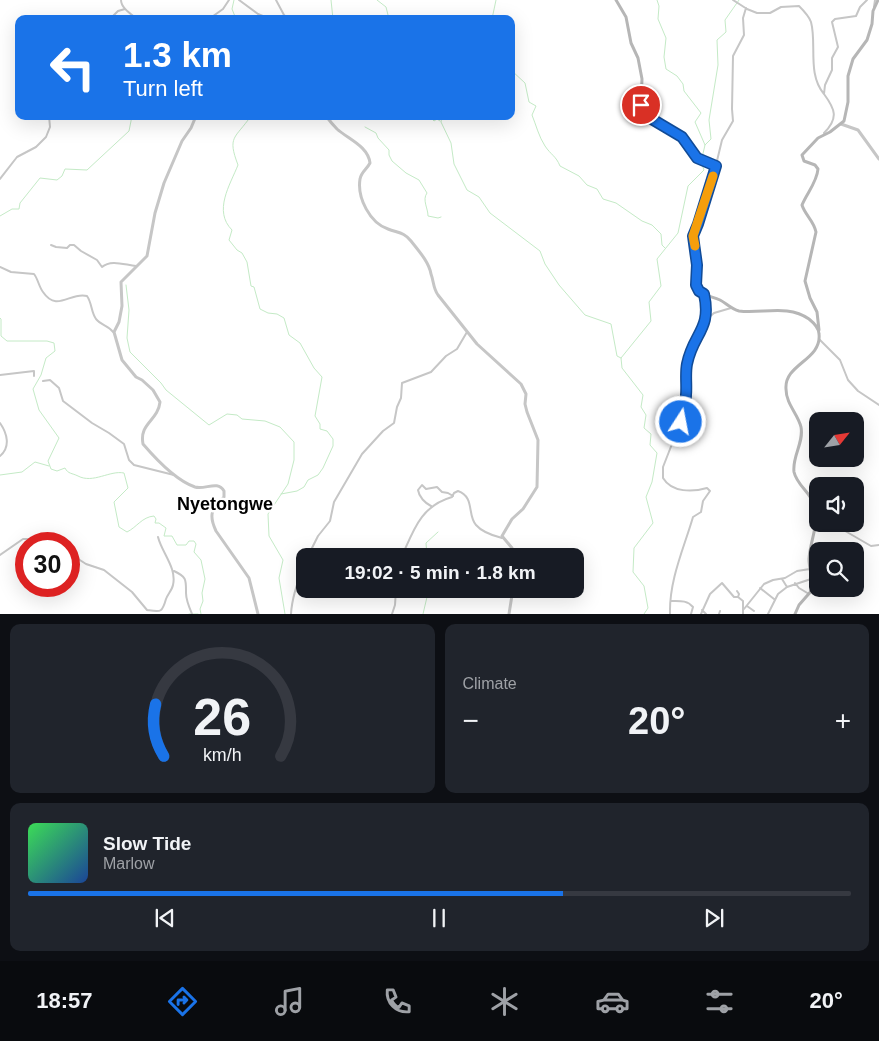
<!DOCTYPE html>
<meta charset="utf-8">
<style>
body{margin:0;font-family:Helvetica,sans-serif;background:#20242c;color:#f1f3f6;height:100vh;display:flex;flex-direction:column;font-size:19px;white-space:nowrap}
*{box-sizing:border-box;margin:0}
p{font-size:16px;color:#9ea1a6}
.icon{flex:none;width:28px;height:28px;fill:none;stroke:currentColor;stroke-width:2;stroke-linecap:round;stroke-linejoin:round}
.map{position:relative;height:614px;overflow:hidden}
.sheet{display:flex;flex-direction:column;gap:10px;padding:10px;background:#0d0f14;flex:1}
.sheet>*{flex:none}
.banner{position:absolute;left:15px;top:15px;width:500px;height:105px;border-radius:10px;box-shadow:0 5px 20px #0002;background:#1a73e8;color:#fff;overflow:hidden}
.needle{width:32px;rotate:60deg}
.fabs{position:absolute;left:809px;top:412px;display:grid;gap:10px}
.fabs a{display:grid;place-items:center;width:55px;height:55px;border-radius:10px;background:#171b24;box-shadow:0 5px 20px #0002;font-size:25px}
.speed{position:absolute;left:15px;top:532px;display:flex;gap:10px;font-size:25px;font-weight:700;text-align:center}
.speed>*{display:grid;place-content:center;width:65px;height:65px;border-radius:50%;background:#171b24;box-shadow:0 5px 20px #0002;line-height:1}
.speed .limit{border:8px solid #d22;background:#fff;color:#111}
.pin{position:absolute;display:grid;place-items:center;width:42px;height:42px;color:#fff;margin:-21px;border:2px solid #fff;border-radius:50%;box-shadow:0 1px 5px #0007}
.me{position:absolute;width:55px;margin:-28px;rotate:11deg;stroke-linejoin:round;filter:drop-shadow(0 0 4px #0008)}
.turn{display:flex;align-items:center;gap:18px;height:105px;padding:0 25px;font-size:22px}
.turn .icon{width:65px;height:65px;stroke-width:2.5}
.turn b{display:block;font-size:35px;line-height:42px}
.big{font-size:38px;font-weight:700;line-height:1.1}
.sheet .tile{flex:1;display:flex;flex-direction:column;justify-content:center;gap:8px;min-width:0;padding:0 18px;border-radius:10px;background:#20242c}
.sheet .dial{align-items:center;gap:0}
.dial svg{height:130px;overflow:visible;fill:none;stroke:#363941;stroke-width:7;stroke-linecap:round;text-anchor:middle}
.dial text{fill:#f1f3f6;stroke:none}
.song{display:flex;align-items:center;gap:15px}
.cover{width:60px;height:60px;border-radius:8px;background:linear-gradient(135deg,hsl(130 70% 55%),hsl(220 70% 35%))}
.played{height:5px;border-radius:2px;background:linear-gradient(90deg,#1a73e8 65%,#363941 65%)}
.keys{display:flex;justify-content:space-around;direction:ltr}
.heat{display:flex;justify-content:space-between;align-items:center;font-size:28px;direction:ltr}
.sheet .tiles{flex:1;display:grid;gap:10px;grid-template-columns:1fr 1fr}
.tile:last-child{grid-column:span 2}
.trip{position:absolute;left:296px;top:548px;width:288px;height:50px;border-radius:10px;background:#171b24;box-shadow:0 5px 20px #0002;font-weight:700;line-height:50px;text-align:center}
.menu{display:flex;height:80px;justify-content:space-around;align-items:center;background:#090b0e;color:#9ea1a6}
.menu .icon{width:35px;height:35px}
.menu .active{color:#1a73e8}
.menu b{font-size:22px;color:#f1f3f6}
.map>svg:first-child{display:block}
</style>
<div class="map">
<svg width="879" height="614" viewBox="0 0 879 614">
<rect width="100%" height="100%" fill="#fff"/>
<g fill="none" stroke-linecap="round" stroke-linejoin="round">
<path stroke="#c4eac6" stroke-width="1" d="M 234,0 L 232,9 L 236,19
M 331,0 L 333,19
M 377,0 L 386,7 L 389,19
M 492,19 L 496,0
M 511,70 L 525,83 L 529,102 L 536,106 L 532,115 C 536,125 539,137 545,146 C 551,155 556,156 560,166 L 579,176 L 587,185 L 597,189 L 603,199 L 616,203 L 642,221 L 652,225 L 661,234 L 662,245 L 665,248
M 251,116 C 235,139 227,136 238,165 C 230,185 213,211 232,230 L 229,240 L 237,250 L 242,253 L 247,262 L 251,286 L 254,287 L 260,309 L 268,313 L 277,314 L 284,318 L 289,335 L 300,343 L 314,368 L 322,377 L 315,416 L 320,424 L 320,429 L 327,431 L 333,439 L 333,446 L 323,468 L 318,475 L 308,480 L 304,487 L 297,491 L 281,494
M 429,116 L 434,121 L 437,119 L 440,121
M 442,116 L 441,122 L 451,143 L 454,164 L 467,190 L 479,197 L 490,213 L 540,251 L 545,264 L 559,285 L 585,315 L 611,324 L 617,356 L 621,358
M 365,127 L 376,133 L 378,138 L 389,150 L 389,155 L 392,161 L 406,173 L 419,180 L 427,193 C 422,200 428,208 428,216 L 438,218 L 441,217
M 705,145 L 711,139 L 709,120 L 718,65 L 717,40 L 726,32 L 725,20 L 739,0
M 0,216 L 12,209 L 19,209 L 20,203 L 40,178 L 57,180 L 62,176 L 65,169 L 87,170 L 129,131 L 132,116
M 126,285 L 129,310 L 127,338 L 130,352 L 161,383 L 166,390 L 209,425 L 227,414 L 237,415 L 242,419 L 265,421 L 280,427 L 294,442 L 294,460 L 288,484 L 268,514 L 269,536 L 283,560 L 279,578 L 285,614
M 0,318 L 1,319 L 1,336 L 7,341 L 47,341 L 54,343 L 55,351 L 46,358 L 41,375 L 33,389 L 39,410 L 59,438 L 48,461 L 51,469 L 57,471 L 65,468 C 68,474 72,473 78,476 C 93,484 110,470 124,473 L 128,488 L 114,502 L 119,527 L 127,532 C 137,527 142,517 154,516 L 156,519 L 155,523 L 159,523 L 166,528 L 164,536 L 172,536 L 177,545 L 186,545 L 189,541 L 194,541 L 196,544 L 194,552 L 201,560 L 205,579 L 202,593 L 203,601 L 200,609 L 201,614
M 0,475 L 22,472 L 35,462 L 49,466
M 427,556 L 426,543 L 438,532
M 189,614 L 198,614
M 423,614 L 427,597 L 425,589
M 644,614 L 648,608 L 644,586 L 633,572 L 634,548 L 653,523 L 646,497 L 652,482 L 657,453 L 650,445 L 651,434 L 644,428 L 646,415 L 641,407 L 643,395 L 622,368 L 621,358 L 651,321 L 649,302 L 661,286 L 657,259 L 678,233 L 688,186 L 704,170 L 701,162 L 705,145 L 695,122 L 701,113 L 684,91 L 683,84 L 677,76 L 666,69 L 664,57 L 666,38 L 658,19 L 659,6 L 657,0"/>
<path stroke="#c6c6c6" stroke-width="2" d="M 121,0 C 121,8 131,14 137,19
M 239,0 L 258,14 L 270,19
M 276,0 L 284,15 L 289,19
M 733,0 L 747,9 L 757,13 L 770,13 L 781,7 L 799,6 C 803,10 809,16 811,22 C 817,44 807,74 824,94
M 874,7 L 875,0
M 110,19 L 118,11 L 125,9
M 173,19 L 180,19
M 209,19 L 223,9 L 229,0
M 824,133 C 839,118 835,109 824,94 L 825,85 L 832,70 L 832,58 L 838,47 L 832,22 L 835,19 L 856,16 L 860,7 L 867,0
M 716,165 L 722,140 L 733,121 L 732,109 L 733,56 L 744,35 L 743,18 L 746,8
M 0,179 L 17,157 L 36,147 L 46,137 L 50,127 L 49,116
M 51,245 L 56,247 L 67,248 L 70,245 L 74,245 L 81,251 L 97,260 L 102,267 C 111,259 125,265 136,266
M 0,267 L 11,272 L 34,274 C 38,279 39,287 43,292 C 57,313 71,291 87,296 C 92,303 91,312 96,319 C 101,325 109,326 113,332
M 704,295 L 707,313 L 706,320
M 819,339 L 840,360 L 848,380 L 858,391 L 879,405
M 0,375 L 34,371 L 34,376
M 43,381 L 50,380 L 59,388 L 63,401 L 92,423 L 109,433 L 124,444 L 129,460 L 134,465 L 174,475
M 0,423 C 7,433 11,447 0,456
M 431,506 C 425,503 419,497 418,490 L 422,485 L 426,489 L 437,487 L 442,492 L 448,493 L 453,496
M 820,524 L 840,528 L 871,546 L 879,545
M 69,553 L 86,564 L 104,570 L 132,592 L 147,610 C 161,612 162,613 166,599 C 168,594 172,590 173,585 C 177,568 162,553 158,537
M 0,555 L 23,539 L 40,539 L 55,544
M 308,556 L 318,536 L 330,521 L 334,502 L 362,454 L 383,431 L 394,423 L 397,407 L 401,398 L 402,383 L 431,372 L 446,356 L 457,349 L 467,332
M 402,556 C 414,529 421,506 452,497 L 454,493 L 458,491 C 475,497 467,515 476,525 C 482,532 494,536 502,538
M 174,571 C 187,577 186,580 186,593 C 186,600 189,607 192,614
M 795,583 L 799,588 L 809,594
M 787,587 L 811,579
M 760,588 L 774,599
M 737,591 L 739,594 L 738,597
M 671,601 C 680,601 687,600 693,607 L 691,614
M 747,606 L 754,611
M 744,609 L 764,584 L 773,580 L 785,578 L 797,571 L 810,569
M 702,610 L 706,614
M 291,614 C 292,596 298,580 305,564
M 392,614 L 395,605 L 396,589
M 670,614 C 669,580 684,548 693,517 L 701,512 L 703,501 L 710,491 L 707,488 C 693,492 672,493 663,478 L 663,467 L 681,421 L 686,396 L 687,366 L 691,351 L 706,320 L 714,313 L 731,308
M 701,614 L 710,594 L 722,583 L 734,597 L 738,597 L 743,601 L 743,614
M 719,614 L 720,611
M 768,614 L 778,594 L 787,587 L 782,579"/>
<path stroke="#c6c6c6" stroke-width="3" d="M 196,116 L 191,128 L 182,141 L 164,183 L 155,213 L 147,256 L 121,282 L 122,306 L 119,322 L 114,332 L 122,360 L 136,377 L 142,380 L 153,390 L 160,402 C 158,421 139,423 143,444 C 155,458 177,481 195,487 C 205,490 218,480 224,491 L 224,497 C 212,509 208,514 216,531 L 249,578 L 258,614
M 326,116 C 329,120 333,125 337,129 C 348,139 368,146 370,163 C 367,169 361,172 360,179 C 357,198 370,223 388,229 C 398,233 404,232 411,241 C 418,250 429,262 431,274 C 434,282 433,288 438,295 L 477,344 L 521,384 L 526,394 L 525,404 L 527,412 L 538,440 L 537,487 L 523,509 L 512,519 L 502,536 L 512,548 L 514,556
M 841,124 L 858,130 L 879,159
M 509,614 L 513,589"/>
<path stroke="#b6b6b6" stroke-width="3" d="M 616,0 L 626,17 L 631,43 L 638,58 L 642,79 L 641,105 L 643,112 L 655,121 L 679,135 L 697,158 L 716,165 L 698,224 L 693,236 L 697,258 L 696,288 C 703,296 711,296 720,300 C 726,303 731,309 739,311 C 762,314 788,304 809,319 C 814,323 819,328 819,334 C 822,360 784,364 786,389 C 786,404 798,414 801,427 C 804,443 792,456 794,472 C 797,486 812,493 815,507 C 819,525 810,541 809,559 C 809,569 813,579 813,589 L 799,605 L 795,614
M 819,330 L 817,312 L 810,298 L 805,281 L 816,232 C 814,221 805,215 802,205 C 807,193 817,182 818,169 L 815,165 L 804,161 L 802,155 L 818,138 L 830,132 L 844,121 L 848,102 L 848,76 L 853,59 L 867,40 L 872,24 L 873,11 L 878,0"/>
</g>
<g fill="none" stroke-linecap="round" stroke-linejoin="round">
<g stroke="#114b97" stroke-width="12">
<path id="route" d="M 641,105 L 645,115 L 682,137 L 697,158 L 716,166 L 698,224 L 693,236 L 697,265 L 696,285 L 699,291 L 704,294 C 712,330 693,333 687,364 C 685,374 687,385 686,395 C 686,404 683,413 681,422"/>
</g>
<use href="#route" stroke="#1a73e8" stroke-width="9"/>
<path stroke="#f59e0b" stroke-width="9" d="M 695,246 L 693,236 L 713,176"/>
</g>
<g text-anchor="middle" stroke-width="5" stroke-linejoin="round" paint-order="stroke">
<g font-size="18" font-weight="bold" fill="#000" stroke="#fff">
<text x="225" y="510">Nyetongwe</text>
</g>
</g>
</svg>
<div class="fabs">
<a><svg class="needle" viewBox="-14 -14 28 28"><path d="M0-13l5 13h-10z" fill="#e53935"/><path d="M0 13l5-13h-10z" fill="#9ea1a6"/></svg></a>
<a><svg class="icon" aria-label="sound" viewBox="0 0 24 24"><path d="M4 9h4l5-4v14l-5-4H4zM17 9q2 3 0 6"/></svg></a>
<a><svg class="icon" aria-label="search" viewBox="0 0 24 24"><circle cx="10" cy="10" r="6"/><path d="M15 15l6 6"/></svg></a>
</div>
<div class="speed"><div class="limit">30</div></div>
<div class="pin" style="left:641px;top:105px;background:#d93025"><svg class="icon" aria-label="arrive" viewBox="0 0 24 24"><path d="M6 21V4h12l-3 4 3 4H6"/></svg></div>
<svg class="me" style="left:681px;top:422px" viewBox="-20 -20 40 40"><circle r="17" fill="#1a73e8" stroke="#fff" stroke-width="3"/><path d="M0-11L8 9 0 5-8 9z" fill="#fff"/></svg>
<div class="trip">19:02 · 5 min · 1.8 km</div>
<div class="banner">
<div class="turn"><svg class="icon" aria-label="left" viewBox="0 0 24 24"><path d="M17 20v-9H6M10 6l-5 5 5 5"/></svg><div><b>1.3 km</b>Turn left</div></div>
</div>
</div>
<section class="sheet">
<div class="tiles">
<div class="tile dial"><svg viewBox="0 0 100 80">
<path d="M14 69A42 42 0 1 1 86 69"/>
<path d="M14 69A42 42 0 0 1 9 37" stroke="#1a73e8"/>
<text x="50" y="56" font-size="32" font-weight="700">26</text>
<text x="50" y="72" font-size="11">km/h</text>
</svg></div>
<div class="tile"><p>Climate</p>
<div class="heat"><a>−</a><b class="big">20°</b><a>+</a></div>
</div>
<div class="tile">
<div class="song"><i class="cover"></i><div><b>Slow Tide</b><p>Marlow</p></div></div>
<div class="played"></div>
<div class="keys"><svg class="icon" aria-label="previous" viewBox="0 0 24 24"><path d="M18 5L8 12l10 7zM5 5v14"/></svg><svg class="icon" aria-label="pause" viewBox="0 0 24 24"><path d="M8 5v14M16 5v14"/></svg><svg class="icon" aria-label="next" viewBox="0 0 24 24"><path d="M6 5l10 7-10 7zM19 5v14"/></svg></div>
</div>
</div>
</section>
<nav class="menu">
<b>18:57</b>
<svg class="icon active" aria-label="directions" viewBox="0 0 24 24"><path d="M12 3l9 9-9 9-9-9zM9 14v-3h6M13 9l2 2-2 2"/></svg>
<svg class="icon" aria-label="music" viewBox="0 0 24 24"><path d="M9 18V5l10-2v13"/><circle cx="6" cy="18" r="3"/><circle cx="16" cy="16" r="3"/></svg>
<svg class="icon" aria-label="phone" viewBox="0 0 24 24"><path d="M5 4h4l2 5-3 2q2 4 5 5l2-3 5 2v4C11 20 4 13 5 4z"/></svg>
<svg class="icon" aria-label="climate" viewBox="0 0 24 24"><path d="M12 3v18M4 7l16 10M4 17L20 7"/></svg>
<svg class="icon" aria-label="car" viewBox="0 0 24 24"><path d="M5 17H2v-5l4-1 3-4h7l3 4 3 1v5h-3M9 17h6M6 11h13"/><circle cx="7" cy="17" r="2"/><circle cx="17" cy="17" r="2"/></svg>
<svg class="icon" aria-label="filters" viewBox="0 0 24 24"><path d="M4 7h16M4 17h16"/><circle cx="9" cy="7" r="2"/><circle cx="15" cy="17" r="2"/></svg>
<b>20°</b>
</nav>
